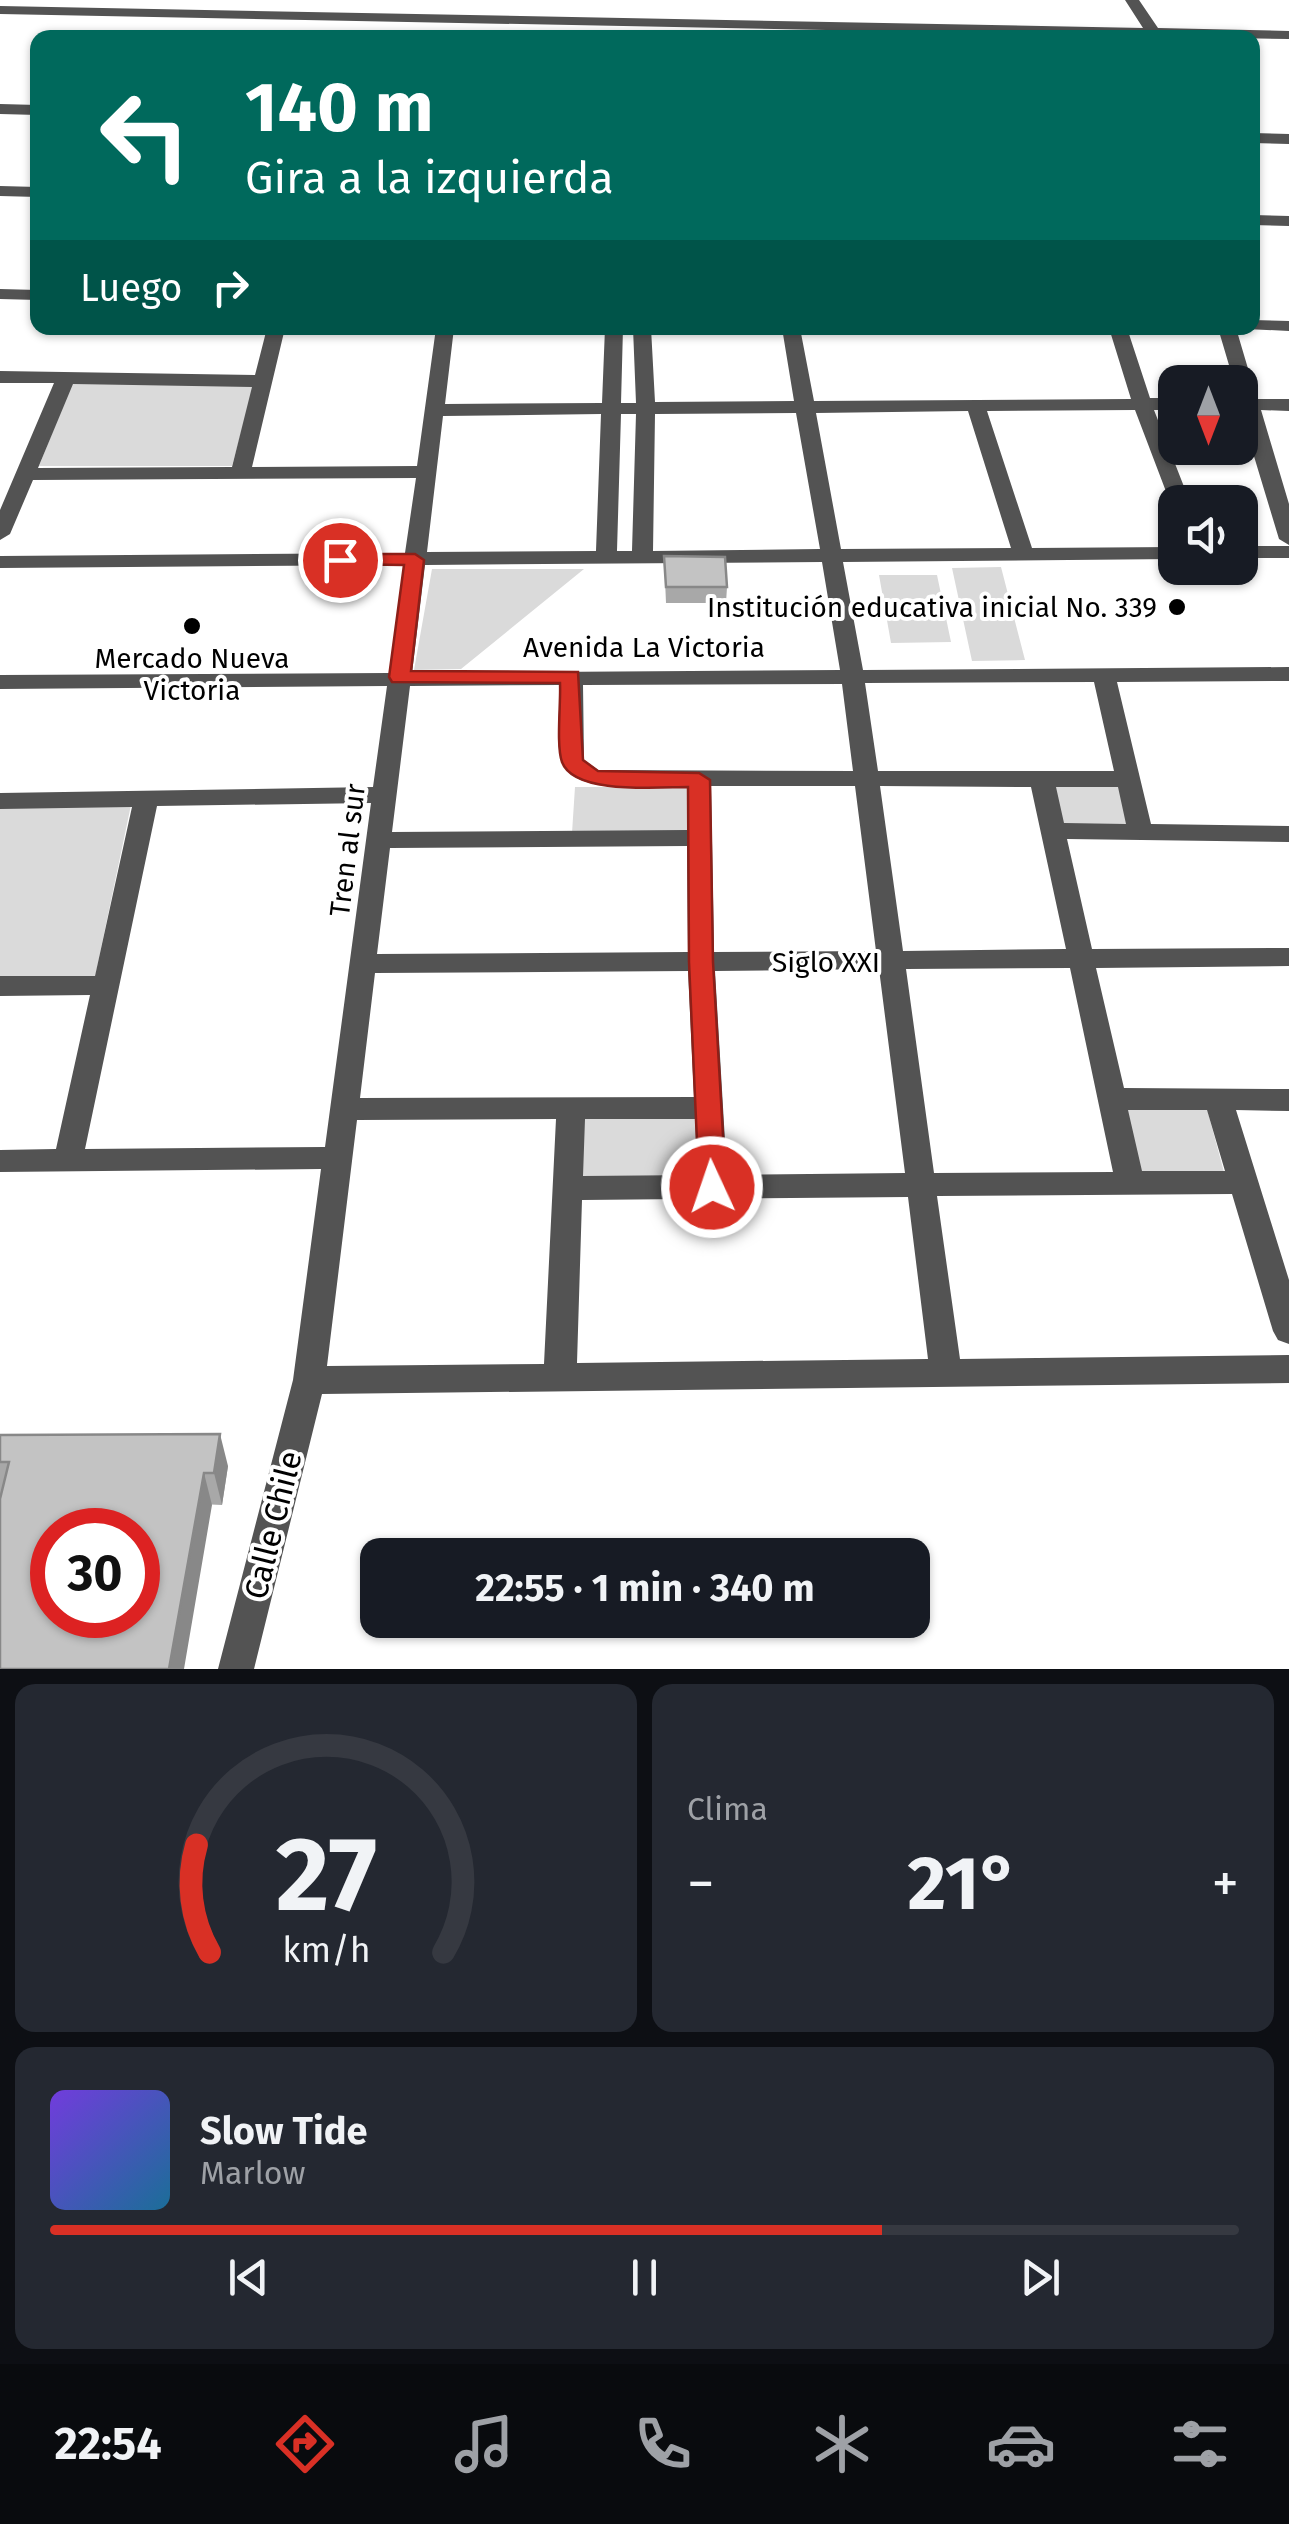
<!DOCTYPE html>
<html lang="es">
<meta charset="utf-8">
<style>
body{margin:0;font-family:"Fira Sans",sans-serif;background:#242831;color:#f1f3f6;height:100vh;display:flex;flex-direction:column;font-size:38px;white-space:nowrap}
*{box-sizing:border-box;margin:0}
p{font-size:32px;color:#9ea1a6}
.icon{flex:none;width:55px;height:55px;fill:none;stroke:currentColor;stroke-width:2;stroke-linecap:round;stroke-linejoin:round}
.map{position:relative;height:1669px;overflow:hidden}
.side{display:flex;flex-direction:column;gap:15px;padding:15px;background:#0d0f14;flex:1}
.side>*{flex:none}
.top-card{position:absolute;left:30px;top:30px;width:1230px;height:305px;border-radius:20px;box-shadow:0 2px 8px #0004;background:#00695c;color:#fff;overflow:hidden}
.needle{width:65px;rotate:180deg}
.buttons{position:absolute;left:1158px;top:365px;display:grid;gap:20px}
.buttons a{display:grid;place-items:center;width:100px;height:100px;border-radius:20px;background:#171b24;box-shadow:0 2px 8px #0004;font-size:50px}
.speed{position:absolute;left:30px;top:1508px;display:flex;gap:20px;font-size:50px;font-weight:700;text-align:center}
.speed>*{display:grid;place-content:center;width:130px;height:130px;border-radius:50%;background:#171b24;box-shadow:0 2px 8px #0004;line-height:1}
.speed .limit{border:15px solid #d22;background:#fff;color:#111}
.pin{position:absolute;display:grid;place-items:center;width:85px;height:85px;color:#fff;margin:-42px;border:5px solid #fff;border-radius:50%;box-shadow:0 2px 10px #0007}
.me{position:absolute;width:110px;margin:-55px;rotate:357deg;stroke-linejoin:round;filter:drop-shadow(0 0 8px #0008)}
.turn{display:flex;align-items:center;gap:35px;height:210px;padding:0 50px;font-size:45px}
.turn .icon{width:130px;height:130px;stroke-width:2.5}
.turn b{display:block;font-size:70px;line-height:85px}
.then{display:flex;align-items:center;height:95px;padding:0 50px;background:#0003;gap:20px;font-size:38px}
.big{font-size:75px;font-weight:700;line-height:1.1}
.side .widget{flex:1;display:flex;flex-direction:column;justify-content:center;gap:15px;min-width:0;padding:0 35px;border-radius:20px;background:#242831}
.side .dial{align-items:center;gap:0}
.dial svg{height:260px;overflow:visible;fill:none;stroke:#363941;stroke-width:7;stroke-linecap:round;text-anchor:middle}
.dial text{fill:#f1f3f6;stroke:none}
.song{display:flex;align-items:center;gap:30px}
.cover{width:120px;height:120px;border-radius:15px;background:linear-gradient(135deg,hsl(260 70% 55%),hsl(200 70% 35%))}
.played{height:10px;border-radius:5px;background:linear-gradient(90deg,#d93025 70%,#363941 70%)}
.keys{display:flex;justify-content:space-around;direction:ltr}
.heat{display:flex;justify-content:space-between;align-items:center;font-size:55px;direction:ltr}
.side .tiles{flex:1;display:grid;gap:15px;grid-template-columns:1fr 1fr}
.widget:last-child{grid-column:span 2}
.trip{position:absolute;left:360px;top:1538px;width:570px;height:100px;border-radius:20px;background:#171b24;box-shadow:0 2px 8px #0004;font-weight:700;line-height:100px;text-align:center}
.tab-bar{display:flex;height:160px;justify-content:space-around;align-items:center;background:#090b0e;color:#9ea1a6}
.tab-bar .icon{width:70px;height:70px}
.tab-bar .current{color:#d93025}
.tab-bar b{font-size:45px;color:#f1f3f6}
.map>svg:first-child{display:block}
</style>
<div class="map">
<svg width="1289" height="1669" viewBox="0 0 1289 1669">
<rect width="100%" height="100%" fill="#fff"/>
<path fill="#dadada" d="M 73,381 L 254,385 L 232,466 L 39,466 Z
M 1001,567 L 1025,660 L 972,661 L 952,568 Z
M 432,569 L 584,569 L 461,669 L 414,670 Z
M 879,575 L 937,575 L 951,642 L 891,643 Z
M 1048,783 L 1118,784 L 1130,826 L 1059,827 Z
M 575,787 L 690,787 L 693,833 L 572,833 Z
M 131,805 L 95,977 L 0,978 L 0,808 Z
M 1122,1108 L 1207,1109 L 1224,1172 L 1134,1172 Z
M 579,1115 L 696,1115 L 697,1178 L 577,1178 Z"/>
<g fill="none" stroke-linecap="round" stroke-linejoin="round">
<path fill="#535353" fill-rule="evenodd" d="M 1125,0 L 1139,0 L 1158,28 L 1289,31 L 1289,39 L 0,14 L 0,6 L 1143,28 Z
M 0,104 L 38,105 L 38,115 L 0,114 Z
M 1252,133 L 1289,134 L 1289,144 L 1252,143 Z
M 0,186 L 38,187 L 38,197 L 0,196 Z
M 1252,215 L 1289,216 L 1289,226 L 1252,225 Z
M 0,289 L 38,290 L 38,300 L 0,299 Z
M 1252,320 L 1289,321 L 1289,331 L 1246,329 L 1252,328 Z
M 267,328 L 285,328 L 252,467 L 417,466 L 436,328 L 454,328 L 445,404 L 602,403 L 605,328 L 623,328 L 621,403 L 636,403 L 633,328 L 651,328 L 655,402 L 794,401 L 782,328 L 800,328 L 814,401 L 1131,399 L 1109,328 L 1127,328 L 1150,398 L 1175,398 L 1175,410 L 1154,410 L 1190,502 L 1175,502 L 1175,507 L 1170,502 L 1135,410 L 987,411 L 1032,548 L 1175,547 L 1175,559 L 843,562 L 863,670 L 1289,667 L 1289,681 L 1117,682 L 1151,824 L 1289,826 L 1289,842 L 1067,839 L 1092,949 L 1289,948 L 1289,966 L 1096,968 L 1124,1088 L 1289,1089 L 1289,1111 L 1236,1110 L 1289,1280 L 1289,1344 L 1278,1340 L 1273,1331 L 1232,1194 L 937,1196 L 960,1359 L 1289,1355 L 1289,1383 L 322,1394 L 254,1669 L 218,1669 L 293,1380 L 321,1169 L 0,1172 L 0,1150 L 56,1149 L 90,995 L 0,996 L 0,976 L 95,976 L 132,807 L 0,809 L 0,793 L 373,787 L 387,686 L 0,689 L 0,675 L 389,673 L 404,565 L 0,568 L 0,556 L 405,553 L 416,478 L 33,480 L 10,534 L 0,540 L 0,510 L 54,383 L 0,383 L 0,371 L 255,375 ZM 73,384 L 252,387 L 232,467 L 38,468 ZM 968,411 L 1011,548 L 841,549 L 816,413 ZM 796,413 L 820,549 L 653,551 L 655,414 ZM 601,414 L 596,551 L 427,552 L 443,416 ZM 621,414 L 636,414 L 632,551 L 617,551 ZM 822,562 L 840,670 L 412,673 L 425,565 ZM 1094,682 L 1114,771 L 878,771 L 865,683 ZM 842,684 L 853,771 L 598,770 L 584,760 L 583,685 ZM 560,685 C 560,704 555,748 562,763 C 577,797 655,786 687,786 L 687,830 L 392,832 L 410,686 ZM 711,786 L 855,786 L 876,951 L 714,952 ZM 880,786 L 1031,787 L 1066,949 L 903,951 ZM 1056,787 L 1118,787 L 1126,824 L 1064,823 ZM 371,803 L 325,1147 L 85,1149 L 157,806 ZM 687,846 L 688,952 L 377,954 L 390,848 ZM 1070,968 L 1113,1172 L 934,1173 L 906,969 ZM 879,969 L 905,1173 L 727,1175 L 715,971 ZM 688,971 L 694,1097 L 360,1098 L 375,973 ZM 1128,1110 L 1207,1110 L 1225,1171 L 1142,1171 ZM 556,1119 L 544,1364 L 327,1366 L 357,1120 ZM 585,1119 L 695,1119 L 698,1175 L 583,1176 ZM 908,1197 L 928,1359 L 577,1363 L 582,1200 Z
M 1218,328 L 1236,328 L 1257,399 L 1289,399 L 1289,411 L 1261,410 L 1289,504 L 1289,545 L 1279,539 L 1240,410 L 1240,382 L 1234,382 Z
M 1240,546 L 1289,546 L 1289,558 L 1240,558 Z"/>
</g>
<path fill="#a8a8a8" d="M 664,556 L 727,587 L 726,603 L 666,603 Z
M 0,1435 L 228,1466 L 222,1505 L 0,1495 Z"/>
<path fill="#888" d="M 220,1434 L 228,1466 L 222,1505 L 214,1473 Z
M 204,1473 L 212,1505 L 184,1669 L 169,1669 Z"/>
<path fill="#c3c3c3" stroke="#888" stroke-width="2.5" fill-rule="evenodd" d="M 664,556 L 725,557 L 727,587 L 666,587 Z
M 220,1434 L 214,1473 L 204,1473 L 169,1669 L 0,1669 L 0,1499 L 9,1462 L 0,1462 L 0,1435 ZM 52,1530 L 138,1530 L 138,1615 L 52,1615 Z"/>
<path fill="#d93025" stroke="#8d1f18" stroke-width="2.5" d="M 340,554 L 415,554 L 424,560 L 411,671 L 578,672 L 583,760 L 598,771 L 699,773 L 710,780 L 713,962 L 726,1187 L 722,1194 L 712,1198 L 703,1194 L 699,1187 L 689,962 L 688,787 C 659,787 574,795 562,762 C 556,745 561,703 560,683 L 392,682 L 389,677 L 404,565 L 333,564 L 333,556 Z"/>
<g fill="#000" stroke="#fff" stroke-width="4">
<circle cx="1177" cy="607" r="10"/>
<circle cx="192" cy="626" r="10"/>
</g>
<g text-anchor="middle" stroke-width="8" stroke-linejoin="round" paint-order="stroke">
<g font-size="28" fill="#000" stroke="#fff" text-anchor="end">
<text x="1157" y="617">Institución educativa inicial No. 339</text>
<text x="192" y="668" text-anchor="middle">Mercado Nueva<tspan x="192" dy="32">Victoria</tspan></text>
</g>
<g font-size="28" fill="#000" stroke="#fff">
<text x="644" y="657">Avenida La Victoria</text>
<text transform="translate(347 850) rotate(-83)" y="10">Tren al sur</text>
<text x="826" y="972">Siglo XXI</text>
</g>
<g font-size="32" fill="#000" stroke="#fff">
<text transform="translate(273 1525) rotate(-76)" y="11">Calle Chile</text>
</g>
</g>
</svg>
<div class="buttons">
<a><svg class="needle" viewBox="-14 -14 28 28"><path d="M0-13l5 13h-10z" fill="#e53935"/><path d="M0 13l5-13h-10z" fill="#9ea1a6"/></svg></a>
<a><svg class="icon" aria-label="sound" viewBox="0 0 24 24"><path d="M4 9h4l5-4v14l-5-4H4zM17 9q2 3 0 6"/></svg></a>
</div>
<div class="speed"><div class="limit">30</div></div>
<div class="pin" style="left:340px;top:560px;background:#d93025"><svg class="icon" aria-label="arrive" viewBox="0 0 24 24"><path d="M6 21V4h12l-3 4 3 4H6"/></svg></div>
<svg class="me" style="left:712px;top:1187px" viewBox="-20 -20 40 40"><circle r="17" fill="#d93025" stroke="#fff" stroke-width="3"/><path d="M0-11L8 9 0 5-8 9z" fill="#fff"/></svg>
<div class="trip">22:55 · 1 min · 340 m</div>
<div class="top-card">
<div class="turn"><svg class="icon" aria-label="left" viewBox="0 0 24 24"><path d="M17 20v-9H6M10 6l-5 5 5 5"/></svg><div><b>140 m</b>Gira a la izquierda</div></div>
<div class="then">Luego<svg class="icon" aria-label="right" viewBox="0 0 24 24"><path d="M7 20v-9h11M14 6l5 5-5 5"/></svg></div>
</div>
</div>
<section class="side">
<div class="tiles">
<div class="widget dial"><svg viewBox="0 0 100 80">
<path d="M14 69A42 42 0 1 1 86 69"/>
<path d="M14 69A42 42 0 0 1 10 36" stroke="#d93025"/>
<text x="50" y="56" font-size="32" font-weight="700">27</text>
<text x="50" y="72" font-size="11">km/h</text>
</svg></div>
<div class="widget"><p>Clima</p>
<div class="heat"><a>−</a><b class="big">21°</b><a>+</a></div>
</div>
<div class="widget">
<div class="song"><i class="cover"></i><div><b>Slow Tide</b><p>Marlow</p></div></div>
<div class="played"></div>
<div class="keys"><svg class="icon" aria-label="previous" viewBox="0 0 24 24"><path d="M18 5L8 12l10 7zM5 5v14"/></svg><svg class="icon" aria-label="pause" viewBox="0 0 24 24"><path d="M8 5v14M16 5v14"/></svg><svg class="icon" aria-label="next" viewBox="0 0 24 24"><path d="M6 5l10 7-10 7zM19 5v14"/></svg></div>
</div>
</div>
</section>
<nav class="tab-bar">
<b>22:54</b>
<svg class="icon current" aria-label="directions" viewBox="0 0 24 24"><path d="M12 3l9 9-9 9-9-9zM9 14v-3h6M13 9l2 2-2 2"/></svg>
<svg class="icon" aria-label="music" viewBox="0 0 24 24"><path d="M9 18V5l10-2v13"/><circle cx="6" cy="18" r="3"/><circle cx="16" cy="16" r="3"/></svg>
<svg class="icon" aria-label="phone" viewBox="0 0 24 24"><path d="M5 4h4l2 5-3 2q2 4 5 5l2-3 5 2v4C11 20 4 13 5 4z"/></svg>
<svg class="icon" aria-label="climate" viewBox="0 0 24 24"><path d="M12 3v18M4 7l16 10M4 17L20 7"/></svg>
<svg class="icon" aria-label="car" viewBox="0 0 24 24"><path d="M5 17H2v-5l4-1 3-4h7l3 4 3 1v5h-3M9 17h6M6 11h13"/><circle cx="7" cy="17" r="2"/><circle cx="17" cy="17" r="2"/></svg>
<svg class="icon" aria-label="filters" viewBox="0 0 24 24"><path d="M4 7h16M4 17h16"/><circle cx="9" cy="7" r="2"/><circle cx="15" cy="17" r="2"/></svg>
</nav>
